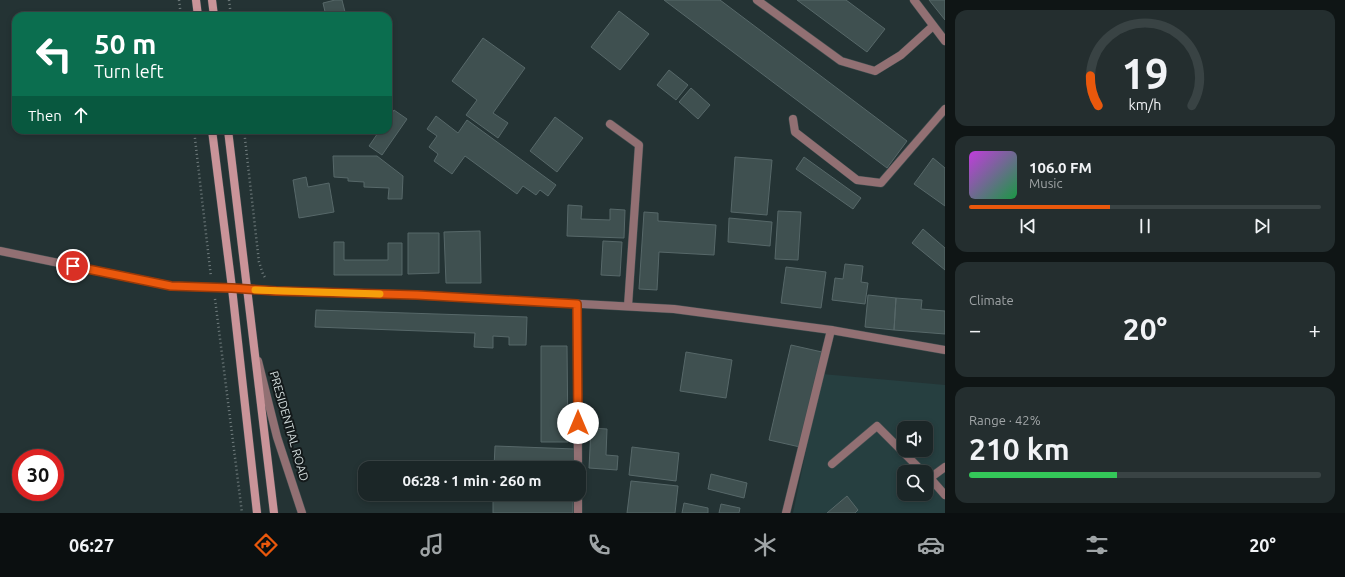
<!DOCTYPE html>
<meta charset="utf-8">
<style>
body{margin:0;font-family:Ubuntu,sans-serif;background:#242e2f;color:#f1f3f6;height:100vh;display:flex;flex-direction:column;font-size:15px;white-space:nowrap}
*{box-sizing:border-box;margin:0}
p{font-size:13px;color:#a0a5a7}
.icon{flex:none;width:22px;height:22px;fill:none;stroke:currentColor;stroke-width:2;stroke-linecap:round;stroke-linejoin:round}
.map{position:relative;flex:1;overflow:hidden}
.details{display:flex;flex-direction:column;gap:10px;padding:10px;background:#0f1515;width:400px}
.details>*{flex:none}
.hud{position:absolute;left:12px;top:12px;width:380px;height:122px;border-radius:12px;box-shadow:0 2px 6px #0003,0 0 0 1px #394344;background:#0b6e4f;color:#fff;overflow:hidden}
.buttons{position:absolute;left:897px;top:421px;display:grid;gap:8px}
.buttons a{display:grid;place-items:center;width:36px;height:36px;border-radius:8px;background:#1b2627;box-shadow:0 2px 6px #0003,0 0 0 1px #394344;font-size:20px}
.speed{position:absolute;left:12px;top:449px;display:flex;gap:8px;font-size:20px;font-weight:700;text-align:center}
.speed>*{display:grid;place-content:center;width:52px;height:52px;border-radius:50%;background:#1b2627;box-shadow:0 2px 6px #0003,0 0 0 1px #394344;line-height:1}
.speed .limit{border:6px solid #d22;background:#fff;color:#111}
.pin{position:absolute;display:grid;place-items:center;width:34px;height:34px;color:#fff;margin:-17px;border:2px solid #fff;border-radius:50%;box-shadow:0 1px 4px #0007}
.me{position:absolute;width:44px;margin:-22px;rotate:0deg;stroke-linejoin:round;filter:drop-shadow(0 0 3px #0008)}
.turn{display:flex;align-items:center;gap:14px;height:84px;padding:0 16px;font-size:18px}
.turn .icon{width:52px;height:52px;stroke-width:2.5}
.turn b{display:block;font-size:28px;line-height:34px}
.then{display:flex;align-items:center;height:38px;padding:0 16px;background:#0003;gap:8px;font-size:15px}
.big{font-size:30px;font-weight:700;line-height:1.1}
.details .card{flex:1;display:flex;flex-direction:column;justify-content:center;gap:6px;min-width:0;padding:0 14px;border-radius:12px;background:#242e2f}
.details .dial{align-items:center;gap:0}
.dial svg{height:104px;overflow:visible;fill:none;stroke:#394344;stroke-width:7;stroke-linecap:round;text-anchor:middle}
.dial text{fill:#f1f3f6;stroke:none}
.song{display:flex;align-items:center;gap:12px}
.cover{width:48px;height:48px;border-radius:6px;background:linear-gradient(135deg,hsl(290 70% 55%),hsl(140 70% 35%))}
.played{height:4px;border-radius:2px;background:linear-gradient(90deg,#ea580c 40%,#394344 40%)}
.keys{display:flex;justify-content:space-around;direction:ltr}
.heat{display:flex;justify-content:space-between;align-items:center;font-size:22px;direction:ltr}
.charge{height:6px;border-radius:3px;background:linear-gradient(90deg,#34c759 42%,#394344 0)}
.trip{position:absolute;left:358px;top:461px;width:228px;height:40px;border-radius:12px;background:#1b2627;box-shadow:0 2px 6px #0003,0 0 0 1px #394344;font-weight:700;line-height:40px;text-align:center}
.tabs{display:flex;height:64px;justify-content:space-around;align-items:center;background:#0b0f10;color:#a0a5a7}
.tabs .icon{width:28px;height:28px}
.tabs .current{color:#ea580c}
.tabs b{font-size:18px;color:#f1f3f6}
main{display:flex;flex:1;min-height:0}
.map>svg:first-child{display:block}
</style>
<main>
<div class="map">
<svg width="945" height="513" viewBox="0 0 945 513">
<rect width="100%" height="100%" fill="#243334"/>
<path fill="#263f40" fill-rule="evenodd" d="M 822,374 L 945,385 L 945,513 L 793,513 ZM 904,428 L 926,428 L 926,450 L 904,450 ZM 904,472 L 926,472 L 926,494 L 904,494 Z"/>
<path fill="#3f5050" stroke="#576869" d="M 335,0 L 342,0 L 346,16 L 326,16 L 323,3 Z
M 664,0 L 720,0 L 907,141 L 887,168 Z
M 797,0 L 846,0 L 885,29 L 867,52 Z
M 929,0 L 945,0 L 945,20 Z
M 619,11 L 649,34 L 620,70 L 591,47 Z
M 483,38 L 525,68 L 493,113 L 508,123 L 498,138 L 466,115 L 477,100 L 452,81 Z
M 669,70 L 688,85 L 676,100 L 657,85 Z
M 691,88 L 710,105 L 698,119 L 679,102 Z
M 394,110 L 407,119 L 382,155 L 369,146 L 380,130 L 388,130 L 388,119 Z
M 436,116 L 458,133 L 467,120 L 556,185 L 548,196 L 540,190 L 536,195 L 523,186 L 517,194 L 465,156 L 452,174 L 434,161 L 438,154 L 429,147 L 437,136 L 427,129 Z
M 555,117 L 583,138 L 557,172 L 530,151 Z
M 333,156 L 377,156 L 403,176 L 402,199 L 388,199 L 389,188 L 364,187 L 364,182 L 348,181 L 348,178 L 334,177 Z
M 735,157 L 772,160 L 767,215 L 731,212 Z
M 804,157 L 861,198 L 853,209 L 796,169 Z
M 933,158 L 945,168 L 945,206 L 914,184 Z
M 306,177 L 308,187 L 329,183 L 334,212 L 299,218 L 293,180 Z
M 568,205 L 582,206 L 581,219 L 610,220 L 610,209 L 625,210 L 624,238 L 567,236 Z
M 778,211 L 801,212 L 798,260 L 775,259 Z
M 644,212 L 658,213 L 658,221 L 716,225 L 714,255 L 659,252 L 657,290 L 639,289 Z
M 729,218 L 772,222 L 770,246 L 728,242 Z
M 923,229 L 945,248 L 945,270 L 912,243 Z
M 480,231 L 481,283 L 446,283 L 444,232 Z
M 408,233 L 439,233 L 439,273 L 408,274 Z
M 603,241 L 622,242 L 620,276 L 601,275 Z
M 334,242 L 344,242 L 344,260 L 388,260 L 388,243 L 402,243 L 402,275 L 334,275 Z
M 845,264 L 863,266 L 861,282 L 868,283 L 865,304 L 832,300 L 835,278 L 843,279 Z
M 786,267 L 826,272 L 821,308 L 781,303 Z
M 868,295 L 896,298 L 894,330 L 865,327 Z
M 896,298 L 922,300 L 921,309 L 945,311 L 945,334 L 894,330 Z
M 316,310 L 527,317 L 526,345 L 509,345 L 509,337 L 493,336 L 493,348 L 474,347 L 475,333 L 315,327 Z
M 791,345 L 822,352 L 800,447 L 769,440 Z
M 541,346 L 567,346 L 568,442 L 541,442 Z
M 686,352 L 732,360 L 726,398 L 680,391 Z
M 591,428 L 607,429 L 606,455 L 618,456 L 617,470 L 589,468 Z
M 495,446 L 575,449 L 574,468 L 494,468 Z
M 632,447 L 679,453 L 676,481 L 629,475 Z
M 711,474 L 747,483 L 744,498 L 708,489 Z
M 631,481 L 678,486 L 675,513 L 627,513 Z
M 493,494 L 573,494 L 573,513 L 493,513 Z
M 847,496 L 858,510 L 855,513 L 827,513 Z
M 684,503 L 708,508 L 708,513 L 682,513 Z
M 721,504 L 740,508 L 739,513 L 719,513 Z"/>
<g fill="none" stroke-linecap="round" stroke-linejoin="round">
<g stroke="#404e4f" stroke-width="9">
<path id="service" d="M 757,0 L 841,61 L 875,71 L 901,55 L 933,26
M 793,119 L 795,132 L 857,180 L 881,183 L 945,109
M 610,124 L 639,145 L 628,306
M 0,251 L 171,286 L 232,288
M 832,464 L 877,426 L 923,472
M 926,475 L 930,478 L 945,467
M 930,478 L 945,495
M 786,513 L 831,330"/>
</g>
<g stroke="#404e4f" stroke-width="9">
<path id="minor" d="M 914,0 L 945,41
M 232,288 L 276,291 L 417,295 L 674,309 L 831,330 L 945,350
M 577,304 L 578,468
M 578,494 L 578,513"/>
</g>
<g stroke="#404e4f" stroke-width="9">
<path id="tertiary" d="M 258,361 L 277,437 L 302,513"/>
</g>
<g stroke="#404e4f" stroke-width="9">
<path id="secondary" d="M 196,0 L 198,16
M 212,0 L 214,16
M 212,130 L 232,288 L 257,513
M 228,130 L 274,513"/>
</g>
<path stroke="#727e7f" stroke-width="2.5" stroke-dasharray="1 3" stroke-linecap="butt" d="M 179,0 L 181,16
M 229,0 L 231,16
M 194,130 L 211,277
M 244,130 L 259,262 L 263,274 L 266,279
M 215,299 L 242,513"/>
<use href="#service" stroke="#927073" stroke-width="8"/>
<use href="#minor" stroke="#927073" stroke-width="8"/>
<use href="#tertiary" stroke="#927073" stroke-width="8"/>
<use href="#secondary" stroke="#ca9499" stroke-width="8"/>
</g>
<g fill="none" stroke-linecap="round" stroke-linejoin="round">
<g stroke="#983908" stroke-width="10">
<path id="route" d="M 73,266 L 171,286 L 232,288 L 276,291 L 417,295 L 577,304 L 578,423"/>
</g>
<use href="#route" stroke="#ea580c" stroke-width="7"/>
<path stroke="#f59e0b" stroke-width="7" d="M 255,290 L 380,294"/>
</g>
<g text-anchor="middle" stroke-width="4" stroke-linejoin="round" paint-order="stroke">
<g font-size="12" fill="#d2dcdc" stroke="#13191a">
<text transform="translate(289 426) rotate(74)" y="4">PRESIDENTIAL ROAD</text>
</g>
</g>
</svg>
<div class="buttons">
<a><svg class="icon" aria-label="sound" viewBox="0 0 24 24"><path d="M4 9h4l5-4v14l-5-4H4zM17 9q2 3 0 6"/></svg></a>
<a><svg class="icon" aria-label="search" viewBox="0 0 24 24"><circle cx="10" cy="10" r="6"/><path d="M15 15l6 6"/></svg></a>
</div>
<div class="speed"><div class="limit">30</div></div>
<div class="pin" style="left:73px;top:266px;background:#d93025"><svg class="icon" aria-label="arrive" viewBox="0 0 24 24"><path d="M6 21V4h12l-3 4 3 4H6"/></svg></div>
<svg class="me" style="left:578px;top:423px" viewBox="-20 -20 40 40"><circle r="19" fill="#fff"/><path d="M0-13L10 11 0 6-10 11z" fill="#ea580c"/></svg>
<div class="trip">06:28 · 1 min · 260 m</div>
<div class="hud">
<div class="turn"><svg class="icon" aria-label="left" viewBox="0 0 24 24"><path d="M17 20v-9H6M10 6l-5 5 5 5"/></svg><div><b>50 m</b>Turn left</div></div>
<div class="then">Then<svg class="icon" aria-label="ahead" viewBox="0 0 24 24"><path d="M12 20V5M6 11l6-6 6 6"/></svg></div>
</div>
</div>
<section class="details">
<div class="card dial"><svg viewBox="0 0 100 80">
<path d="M14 69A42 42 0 1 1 86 69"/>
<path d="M14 69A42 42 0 0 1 8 46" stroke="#ea580c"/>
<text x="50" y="56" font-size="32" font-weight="700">19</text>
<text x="50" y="72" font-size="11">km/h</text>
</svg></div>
<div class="card">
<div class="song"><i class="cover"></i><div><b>106.0 FM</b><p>Music</p></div></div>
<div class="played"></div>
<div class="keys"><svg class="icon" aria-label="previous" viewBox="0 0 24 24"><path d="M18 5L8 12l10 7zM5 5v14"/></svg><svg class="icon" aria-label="pause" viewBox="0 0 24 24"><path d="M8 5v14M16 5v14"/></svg><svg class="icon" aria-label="next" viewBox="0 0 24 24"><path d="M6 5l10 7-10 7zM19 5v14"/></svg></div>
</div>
<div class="card"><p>Climate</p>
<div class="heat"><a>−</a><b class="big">20°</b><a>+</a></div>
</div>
<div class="card"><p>Range · 42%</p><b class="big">210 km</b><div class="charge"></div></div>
</section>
</main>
<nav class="tabs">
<b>06:27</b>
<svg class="icon current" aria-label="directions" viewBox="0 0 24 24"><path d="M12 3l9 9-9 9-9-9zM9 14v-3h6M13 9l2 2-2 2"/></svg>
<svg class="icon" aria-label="music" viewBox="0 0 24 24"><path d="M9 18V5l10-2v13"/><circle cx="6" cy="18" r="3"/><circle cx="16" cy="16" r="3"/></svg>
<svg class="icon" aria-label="phone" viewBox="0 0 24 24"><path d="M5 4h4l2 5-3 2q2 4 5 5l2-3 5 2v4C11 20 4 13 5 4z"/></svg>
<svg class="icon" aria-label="climate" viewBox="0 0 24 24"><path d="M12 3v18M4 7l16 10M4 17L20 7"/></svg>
<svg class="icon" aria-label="car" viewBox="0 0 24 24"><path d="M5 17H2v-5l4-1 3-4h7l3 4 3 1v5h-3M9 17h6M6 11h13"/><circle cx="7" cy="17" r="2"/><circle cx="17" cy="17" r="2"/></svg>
<svg class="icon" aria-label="filters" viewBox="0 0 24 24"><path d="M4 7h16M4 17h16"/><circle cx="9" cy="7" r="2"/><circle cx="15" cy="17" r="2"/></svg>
<b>20°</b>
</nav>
